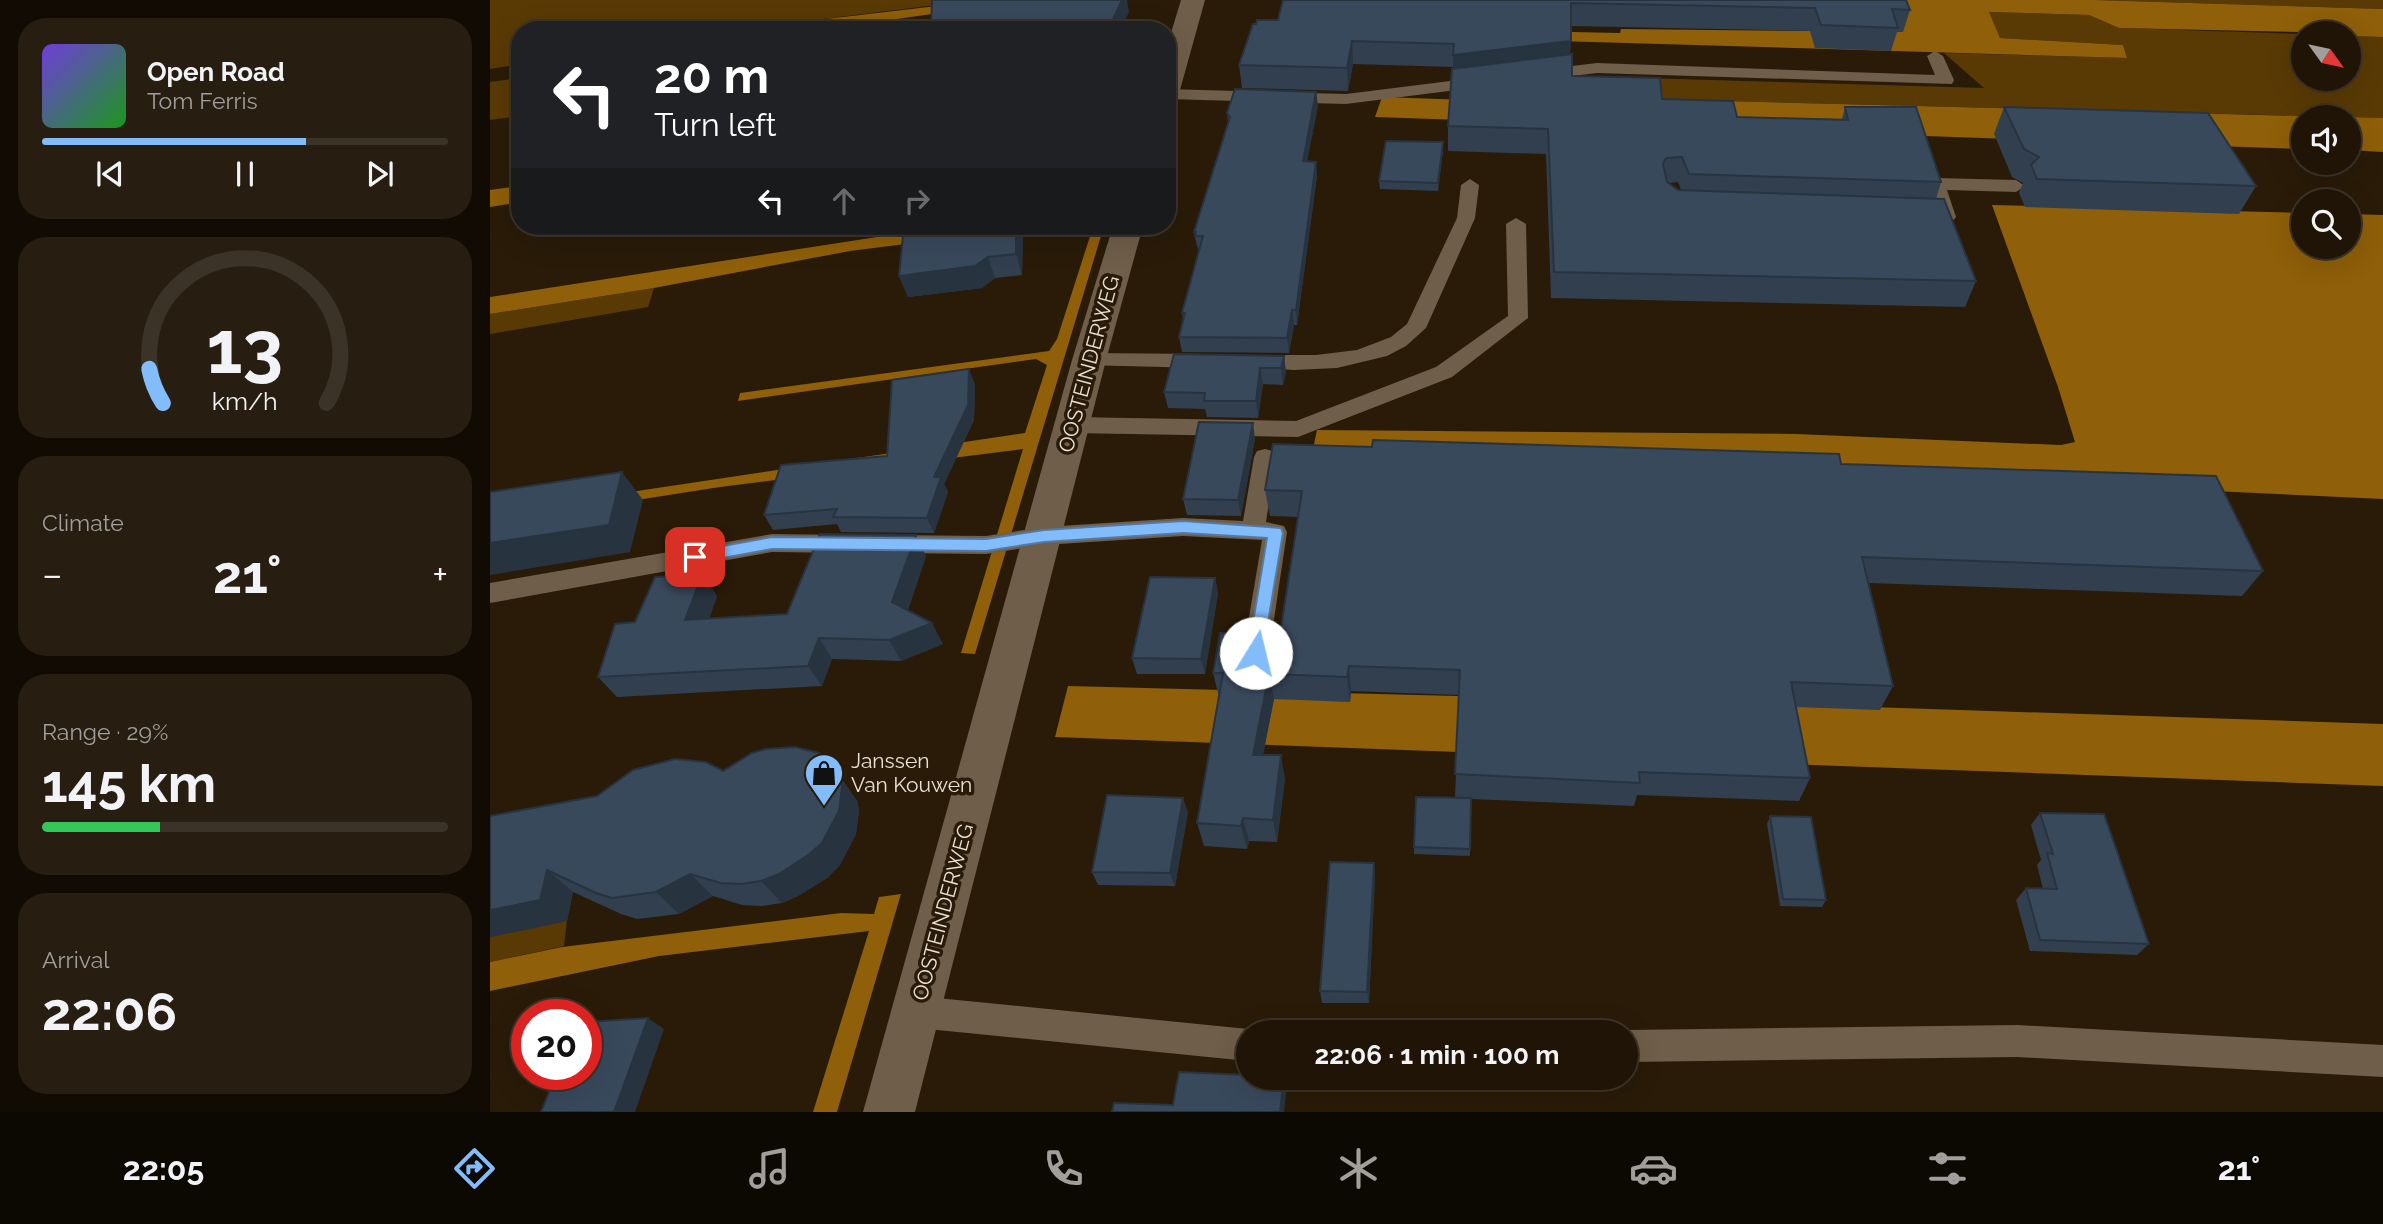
<!DOCTYPE html>
<meta charset="utf-8">
<style>
body{margin:0;font-family:Raleway,sans-serif;background:#271d10;color:#f1f3f6;height:100vh;display:flex;flex-direction:column;font-size:26px;white-space:nowrap}
*{box-sizing:border-box;margin:0}
p{font-size:23px;color:#a19e9b}
.icon{flex:none;width:38px;height:38px;fill:none;stroke:currentColor;stroke-width:2;stroke-linecap:round;stroke-linejoin:round}
.map{position:relative;flex:1;overflow:hidden}
.sheet{display:flex;flex-direction:column;gap:18px;padding:18px;background:#110b03;width:490px}
.sheet>*{flex:none}
.guide{position:absolute;left:21px;top:21px;width:665px;height:214px;border-radius:28px;box-shadow:0 7px 28px #0002,0 0 0 2px #3c3328;background:#202124;color:#fff;overflow:hidden}
.needle{width:46px;rotate:123deg}
.buttons{position:absolute;left:1801px;top:21px;display:grid;gap:14px}
.buttons a{display:grid;place-items:center;width:70px;height:70px;border-radius:50%;background:#1f1406;box-shadow:0 7px 28px #0002,0 0 0 2px #3c3328;font-size:35px}
.speed{position:absolute;left:21px;top:999px;display:flex;gap:14px;font-size:35px;font-weight:700;text-align:center}
.speed>*{display:grid;place-content:center;width:91px;height:91px;border-radius:50%;background:#1f1406;box-shadow:0 7px 28px #0002,0 0 0 2px #3c3328;line-height:1}
.speed .limit{border:10px solid #d22;background:#fff;color:#111}
.pin{position:absolute;display:grid;place-items:center;width:60px;height:60px;color:#fff;margin:-30px;border-radius:14px;box-shadow:0 4px 10px #0006}
.me{position:absolute;width:77px;margin:-38px;rotate:9deg;stroke-linejoin:round;filter:drop-shadow(0 0 5px #0008)}
.turn{display:flex;align-items:center;gap:24px;height:147px;padding:0 28px;font-size:32px}
.turn .icon{width:91px;height:91px;stroke-width:2.5}
.turn b{display:block;font-size:49px;line-height:60px}
.lanes{display:flex;align-items:center;height:66px;padding:0 28px;background:#0003;justify-content:center;gap:35px;direction:ltr}
.lanes .off{opacity:.35}
.big{font-size:52px;font-weight:700;line-height:1.1}
.sheet .widget{flex:1;display:flex;flex-direction:column;justify-content:center;gap:10px;min-width:0;padding:0 24px;border-radius:28px;background:#271d10}
.sheet .dial{align-items:center;gap:0}
.dial svg{height:182px;overflow:visible;fill:none;stroke:#3c3328;stroke-width:7;stroke-linecap:round;text-anchor:middle}
.dial text{fill:#f1f3f6;stroke:none}
.song{display:flex;align-items:center;gap:21px}
.cover{width:84px;height:84px;border-radius:10px;background:linear-gradient(135deg,hsl(260 70% 55%),hsl(120 70% 35%))}
.played{height:7px;border-radius:4px;background:linear-gradient(90deg,#83bcfb 65%,#3c3328 65%)}
.keys{display:flex;justify-content:space-around;direction:ltr}
.heat{display:flex;justify-content:space-between;align-items:center;font-size:38px;direction:ltr}
.charge{height:10px;border-radius:5px;background:linear-gradient(90deg,#34c759 29%,#3c3328 0)}
.trip{position:absolute;left:746px;top:1020px;width:402px;height:70px;border-radius:35px;background:#1f1406;box-shadow:0 7px 28px #0002,0 0 0 2px #3c3328;font-weight:700;line-height:70px;text-align:center}
.menu{display:flex;height:112px;justify-content:space-around;align-items:center;background:#0c0802;color:#a19e9b}
.menu .icon{width:49px;height:49px}
.menu .on{color:#83bcfb}
.menu b{font-size:32px;color:#f1f3f6}
main{display:flex;flex:1;min-height:0}
.map>svg:first-child{display:block}
</style>
<main>
<section class="sheet">
<div class="widget">
<div class="song"><i class="cover"></i><div><b>Open Road</b><p>Tom Ferris</p></div></div>
<div class="played"></div>
<div class="keys"><svg class="icon" aria-label="previous" viewBox="0 0 24 24"><path d="M18 5L8 12l10 7zM5 5v14"/></svg><svg class="icon" aria-label="pause" viewBox="0 0 24 24"><path d="M8 5v14M16 5v14"/></svg><svg class="icon" aria-label="next" viewBox="0 0 24 24"><path d="M6 5l10 7-10 7zM19 5v14"/></svg></div>
</div>
<div class="widget dial"><svg viewBox="0 0 100 80">
<path d="M14 69A42 42 0 1 1 86 69"/>
<path d="M14 69A42 42 0 0 1 8 54" stroke="#83bcfb"/>
<text x="50" y="56" font-size="32" font-weight="700">13</text>
<text x="50" y="72" font-size="11">km/h</text>
</svg></div>
<div class="widget"><p>Climate</p>
<div class="heat"><a>−</a><b class="big">21°</b><a>+</a></div>
</div>
<div class="widget"><p>Range · 29%</p><b class="big">145 km</b><div class="charge"></div></div>
<div class="widget"><p>Arrival</p><b class="big">22:06</b></div>
</section>
<div class="map">
<svg width="1893" height="1112" viewBox="0 0 1893 1112">
<rect width="100%" height="100%" fill="#291b08"/>
<path fill="#593a05" d="M 0,0 L 447,0 L 446,5 L 243,30 L 30,30 L 30,64 L 0,69 Z
M 1605,0 L 1893,0 L 1893,9 Z
M 1498,12 L 1599,15 L 1629,28 L 1813,34 L 1813,79 L 1858,79 L 1859,36 L 1893,37 L 1893,118 L 1194,100 L 1158,108 L 1152,78 L 1494,88 L 1454,53 L 1637,58 L 1633,45 L 1510,38 Z
M 30,78 L 30,116 L 0,120 L 0,82 Z
M 164,288 L 158,307 L 0,334 L 0,314 Z
M 77,921 L 74,946 L 0,962 L 0,937 Z"/>
<path fill="#8f5f09" d="M 498,0 L 541,0 L 330,30 L 243,30 Z
M 1395,0 L 1605,0 L 1893,9 L 1893,37 L 1859,36 L 1858,33 L 1629,28 L 1599,15 L 1499,12 L 1510,38 L 1633,45 L 1637,58 L 902,36 L 928,29 L 1130,33 L 1131,29 L 1407,32 Z
M 892,97 L 1068,103 L 1194,100 L 1851,117 L 1813,117 L 1813,149 L 885,117 Z
M 1859,117 L 1893,118 L 1893,152 L 1859,150 Z
M 30,186 L 30,202 L 0,207 L 0,190 Z
M 1502,205 L 1813,213 L 1813,247 L 1858,247 L 1859,214 L 1893,215 L 1893,499 L 823,449 L 827,430 L 1306,434 L 1571,445 L 1585,442 L 1568,387 Z
M 483,226 L 614,226 L 485,654 L 471,653 L 533,449 L 230,487 L 0,523 L 0,513 L 535,433 L 557,365 L 546,359 L 248,401 L 250,393 L 559,351 L 567,339 L 603,227 L 431,242 L 360,251 L 164,288 L 0,314 L 0,297 L 439,229 Z
M 578,686 L 1351,706 L 1893,724 L 1893,786 L 565,737 Z
M 411,894 L 347,1112 L 323,1112 L 379,931 L 169,956 L 0,991 L 0,962 L 72,947 L 351,913 L 384,914 L 389,897 Z"/>
<g fill="none" stroke-linecap="round" stroke-linejoin="round">
<path fill="#6f5e49" fill-rule="evenodd" d="M 1445,51 L 1453,56 L 1464,80 L 1462,84 L 1107,73 L 1049,80 L 1041,75 L 1049,70 L 1107,63 L 1445,75 L 1437,56 Z
M 992,77 L 1000,82 L 998,86 L 856,104 L 677,99 L 677,89 L 856,94 Z
M 1446,178 L 1526,180 L 1535,186 L 1526,192 L 1457,190 L 1466,217 C 1460,226 1440,224 1434,216 L 1436,212 L 1445,211 L 1437,184 Z
M 980,179 L 989,185 L 985,218 L 936,328 L 916,346 L 897,356 L 847,368 L 804,370 L 752,367 L 749,362 L 752,357 L 760,355 L 826,355 L 867,350 L 901,337 L 917,324 L 967,218 L 971,185 Z
M 1026,218 L 1036,224 L 1038,318 L 962,377 L 808,437 L 582,433 L 574,431 L 571,425 L 574,419 L 582,417 L 806,421 L 946,367 L 1018,316 L 1016,224 Z
M 599,353 L 713,354 L 721,356 L 724,361 L 721,366 L 713,368 L 591,365 L 588,360 L 591,355 Z
M 775,449 L 783,451 L 786,457 L 776,522 L 794,526 L 797,532 L 779,653 L 775,661 L 766,664 L 757,661 L 753,653 L 772,540 L 693,536 L 554,545 L 496,554 L 399,553 L 390,551 L 387,544 L 390,537 L 399,535 L 496,536 L 554,527 L 693,518 L 753,521 L 764,457 L 767,451 Z
M 282,534 L 359,535 L 368,537 L 371,544 L 368,551 L 359,553 L 282,552 L 0,603 L 0,583 Z
M 427,996 L 758,1029 L 767,1032 L 758,1032 L 758,1061 L 427,1028 L 416,1023 L 411,1012 L 416,1001 Z
M 1528,1025 L 1893,1045 L 1893,1077 L 1528,1057 L 1136,1062 L 1136,1032 L 1129,1032 L 1136,1030 Z"/>
<path fill="#6f5e49" fill-rule="evenodd" d="M 691,0 L 715,0 L 690,90 L 686,96 L 677,98 L 677,46 Z
M 623,226 L 653,226 L 616,360 L 425,1112 L 373,1112 L 582,360 Z"/>
</g>
<path fill="#313f4f" fill-rule="evenodd" d="M 793,0 L 1416,0 L 1420,10 L 1413,32 L 1407,32 L 1401,51 L 1325,48 L 1320,31 L 1081,26 L 1080,54 L 1082,76 L 1247,117 L 1352,119 L 1355,107 L 1451,182 L 1446,199 L 1486,281 L 1475,307 L 1061,298 L 1056,154 L 958,151 L 958,126 L 963,67 L 863,64 L 858,91 L 752,88 L 749,65 L 788,20 ZM 1188,182 L 1191,190 L 1188,190 L 1179,183 Z
M 826,92 L 828,106 L 817,161 L 826,162 L 827,176 L 807,325 L 804,325 L 799,353 L 692,352 L 689,337 L 693,320 L 692,313 L 709,250 L 707,246 L 704,232 L 738,122 L 737,113 Z
M 1514,107 L 1766,186 L 1749,214 L 1535,207 L 1529,193 L 1533,183 L 1522,177 L 1504,134 Z
M 953,142 L 953,150 L 948,191 L 890,189 L 889,181 Z
M 414,226 L 533,226 L 532,275 L 505,278 L 492,288 L 418,297 L 409,276 Z
M 794,356 L 796,372 L 793,385 L 773,384 L 768,418 L 717,417 L 715,409 L 678,408 L 674,392 Z
M 485,384 L 484,420 L 454,484 L 458,492 L 444,533 L 351,532 L 347,524 L 283,530 L 274,515 L 397,456 Z
M 765,439 L 751,516 L 697,515 L 693,499 Z
M 1351,464 L 1773,571 L 1752,596 L 1379,583 L 1403,686 L 1390,710 L 1306,707 L 1320,778 L 1309,801 L 1147,795 L 1144,806 L 981,799 L 980,856 L 924,854 L 924,847 L 965,798 L 969,695 L 861,691 L 860,702 L 784,699 L 773,755 L 795,779 L 787,842 L 759,841 L 757,849 L 714,846 L 707,823 L 729,697 L 723,673 L 751,638 L 760,641 L 790,635 L 808,517 L 780,516 L 775,490 Z
M 436,556 L 418,610 L 453,644 L 411,661 L 342,659 L 332,686 L 127,697 L 108,677 L 145,622 L 212,575 L 227,596 L 219,619 L 297,614 Z
M 725,578 L 728,593 L 715,674 L 647,674 L 642,658 Z
M 338,759 L 367,801 L 369,810 L 366,834 L 350,865 L 337,878 L 308,896 L 292,903 L 272,906 L 252,905 L 223,896 L 189,914 L 147,919 L 131,914 L 83,892 L 77,921 L 0,937 L 107,796 L 233,771 Z
M 698,812 L 685,886 L 608,885 L 602,872 Z
M 1550,813 L 1659,944 L 1647,955 L 1540,951 L 1526,900 L 1536,888 L 1553,889 L 1547,865 L 1551,860 L 1541,825 Z
M 1280,816 L 1336,900 L 1332,907 L 1290,906 L 1277,824 Z
M 884,863 L 885,876 L 879,1003 L 832,1003 L 830,991 Z"/>
<path fill="#283340" d="M 632,0 L 637,0 L 639,12 L 631,30 L 618,30 Z
M 862,41 L 863,64 L 858,91 L 857,68 Z
M 1081,41 L 1079,64 L 963,78 L 963,55 Z
M 826,92 L 828,106 L 814,176 L 813,161 Z
M 953,142 L 953,150 L 948,191 L 948,183 Z
M 826,162 L 827,176 L 807,325 L 806,310 Z
M 526,226 L 533,226 L 532,275 L 526,254 Z
M 498,257 L 505,278 L 492,288 L 418,297 L 409,276 Z
M 802,310 L 804,325 L 799,353 L 797,338 Z
M 794,356 L 796,372 L 793,385 L 791,368 Z
M 770,368 L 773,384 L 768,418 L 766,401 Z
M 479,369 L 485,384 L 484,420 L 454,484 L 458,492 L 444,533 L 437,518 L 444,477 Z
M 763,423 L 765,439 L 751,516 L 748,500 Z
M 132,472 L 153,500 L 140,552 L 0,575 L 0,543 Z
M 426,535 L 436,556 L 413,623 L 402,602 Z
M 212,575 L 227,596 L 211,640 L 195,620 Z
M 725,578 L 728,593 L 715,674 L 711,659 Z
M 442,623 L 453,644 L 411,661 L 399,640 Z
M 329,638 L 342,659 L 332,686 L 318,666 Z
M 859,666 L 861,691 L 860,702 L 857,677 Z
M 779,674 L 784,699 L 768,779 L 763,755 Z
M 791,755 L 795,779 L 787,842 L 783,820 Z
M 338,759 L 367,801 L 369,810 L 366,834 L 350,865 L 337,878 L 308,896 L 292,903 L 271,881 Z
M 693,798 L 698,812 L 685,886 L 680,873 Z
M 753,818 L 759,841 L 757,849 L 751,826 Z
M 884,863 L 885,876 L 879,1003 L 877,992 Z
M 57,870 L 83,892 L 77,921 L 0,937 L 0,910 Z
M 200,874 L 223,896 L 189,914 L 166,892 Z
M 158,1018 L 174,1029 L 145,1112 L 124,1112 Z
M 795,1078 L 797,1087 L 794,1112 L 790,1112 Z"/>
<path fill="#39495c" stroke="#283340" stroke-width="2" d="M 442,0 L 632,0 L 618,30 L 441,30 Z
M 793,0 L 1416,0 L 1420,10 L 1402,9 L 1408,28 L 1331,25 L 1325,8 L 1081,3 L 1081,41 L 963,55 L 964,44 L 862,41 L 857,68 L 749,65 L 763,24 L 766,24 L 767,20 L 788,20 Z
M 1082,54 L 1082,76 L 1170,78 L 1172,99 L 1243,101 L 1247,117 L 1358,120 L 1355,107 L 1426,107 L 1451,182 L 1199,174 L 1192,157 L 1176,158 L 1173,164 L 1177,182 L 1188,190 L 1454,199 L 1486,281 L 1064,272 L 1058,129 L 958,126 L 962,69 Z
M 745,89 L 826,92 L 813,161 L 826,162 L 806,310 L 802,310 L 797,338 L 689,337 L 695,313 L 692,313 L 713,236 L 705,236 L 706,232 L 704,232 L 740,117 L 737,113 Z
M 1514,107 L 1718,113 L 1766,186 L 1547,179 L 1541,165 L 1549,157 L 1534,149 Z
M 896,141 L 953,142 L 948,183 L 889,181 Z
M 414,226 L 526,226 L 526,254 L 498,257 L 485,266 L 409,276 Z
M 684,354 L 794,356 L 791,368 L 770,368 L 766,401 L 714,401 L 715,393 L 674,392 Z
M 479,369 L 478,405 L 444,477 L 451,477 L 437,518 L 343,517 L 347,509 L 274,515 L 291,465 L 397,456 L 402,380 Z
M 709,422 L 763,423 L 748,500 L 693,499 Z
M 883,440 L 1349,454 L 1351,464 L 1726,476 L 1773,571 L 1372,557 L 1403,686 L 1301,682 L 1320,778 L 1149,772 L 1150,783 L 965,774 L 970,670 L 859,666 L 857,677 L 779,674 L 763,755 L 791,755 L 783,820 L 753,818 L 751,826 L 707,823 L 733,673 L 723,673 L 730,633 L 748,633 L 751,638 L 760,641 L 771,638 L 774,634 L 790,635 L 812,491 L 775,490 L 783,444 L 882,447 Z
M 132,472 L 119,525 L 0,543 L 0,492 Z
M 330,534 L 426,535 L 402,602 L 442,623 L 399,640 L 329,638 L 318,666 L 108,677 L 125,624 L 145,622 L 165,577 L 212,575 L 195,620 L 297,614 Z
M 660,577 L 725,578 L 711,659 L 642,658 Z
M 305,747 L 329,753 L 338,759 L 350,777 L 352,787 L 349,811 L 332,843 L 318,855 L 289,874 L 271,881 L 251,884 L 231,883 L 200,874 L 166,892 L 122,898 L 106,893 L 57,870 L 50,900 L 0,910 L 0,816 L 107,796 L 143,770 L 185,759 L 216,762 L 233,771 L 262,753 L 276,749 Z
M 617,795 L 693,798 L 680,873 L 602,872 Z
M 926,797 L 981,798 L 980,849 L 924,847 Z
M 1550,813 L 1614,814 L 1659,944 L 1550,940 L 1536,888 L 1567,889 L 1557,853 L 1563,854 Z
M 1280,816 L 1321,817 L 1336,900 L 1293,899 Z
M 840,862 L 884,863 L 877,992 L 830,991 Z
M 158,1018 L 124,1112 L 51,1112 L 66,1074 L 96,1074 L 96,1022 Z
M 689,1072 L 758,1075 L 758,1078 L 794,1078 L 790,1112 L 622,1112 L 624,1103 L 683,1105 Z"/>
<path fill="#83bcfb" stroke="#557aa3" stroke-width="2" d="M 693,521 L 791,528 L 793,533 L 772,658 L 760,658 L 758,653 L 777,538 L 693,533 L 554,542 L 496,551 L 282,549 L 205,563 L 197,557 L 205,551 L 282,537 L 496,539 L 554,530 Z"/>
<defs>
<g id="shop-pin" transform="scale(2.0125)"><path d="M0 17L-7.5 6A9.5 9.5 0 1 1 7.5 6Z" fill="#83bcfb" stroke="#291b08"/><path d="M-5-2.5h2.3a2.7 3.5 0 0 1 5.4 0H5L5.5 6h-11ZM-1.5-2.5h3a1.5 2.3 0 0 0-3 0Z" fill="#111"/></g>
</defs>
<g fill-rule="evenodd">
<use href="#shop-pin" x="334" y="773"/>
</g>
<g text-anchor="middle" stroke-width="7" stroke-linejoin="round" paint-order="stroke">
<g font-size="21" fill="#e9e0d4" stroke="#291b08">
<text transform="translate(599 364) rotate(-75)" y="7">OOSTEINDERWEG</text>
<text transform="translate(453 912) rotate(-75)" y="7">OOSTEINDERWEG</text>
</g>
<g font-size="21" fill="#e9e0d4" stroke="#291b08" text-anchor="start">
<text x="361" y="768">Janssen<tspan x="361" dy="24">Van Kouwen</tspan></text>
</g>
</g>
</svg>
<div class="buttons">
<a><svg class="needle" viewBox="-14 -14 28 28"><path d="M0-13l5 13h-10z" fill="#e53935"/><path d="M0 13l5-13h-10z" fill="#a19e9b"/></svg></a>
<a><svg class="icon" aria-label="sound" viewBox="0 0 24 24"><path d="M4 9h4l5-4v14l-5-4H4zM17 9q2 3 0 6"/></svg></a>
<a><svg class="icon" aria-label="search" viewBox="0 0 24 24"><circle cx="10" cy="10" r="6"/><path d="M15 15l6 6"/></svg></a>
</div>
<div class="speed"><div class="limit">20</div></div>
<div class="pin" style="left:205px;top:557px;background:#d93025"><svg class="icon" aria-label="arrive" viewBox="0 0 24 24"><path d="M6 21V4h12l-3 4 3 4H6"/></svg></div>
<svg class="me" style="left:766px;top:653px" viewBox="-20 -20 40 40"><circle r="19" fill="#fff"/><path d="M0-13L10 11 0 6-10 11z" fill="#83bcfb"/></svg>
<div class="trip">22:06 · 1 min · 100 m</div>
<div class="guide">
<div class="turn"><svg class="icon" aria-label="left" viewBox="0 0 24 24"><path d="M17 20v-9H6M10 6l-5 5 5 5"/></svg><div><b>20 m</b>Turn left</div></div>
<div class="lanes"><svg class="icon" aria-label="left" viewBox="0 0 24 24"><path d="M17 20v-9H6M10 6l-5 5 5 5"/></svg><svg class="icon off" aria-label="ahead" viewBox="0 0 24 24"><path d="M12 20V5M6 11l6-6 6 6"/></svg><svg class="icon off" aria-label="right" viewBox="0 0 24 24"><path d="M7 20v-9h11M14 6l5 5-5 5"/></svg></div>
</div>
</div>
</main>
<nav class="menu">
<b>22:05</b>
<svg class="icon on" aria-label="directions" viewBox="0 0 24 24"><path d="M12 3l9 9-9 9-9-9zM9 14v-3h6M13 9l2 2-2 2"/></svg>
<svg class="icon" aria-label="music" viewBox="0 0 24 24"><path d="M9 18V5l10-2v13"/><circle cx="6" cy="18" r="3"/><circle cx="16" cy="16" r="3"/></svg>
<svg class="icon" aria-label="phone" viewBox="0 0 24 24"><path d="M5 4h4l2 5-3 2q2 4 5 5l2-3 5 2v4C11 20 4 13 5 4z"/></svg>
<svg class="icon" aria-label="climate" viewBox="0 0 24 24"><path d="M12 3v18M4 7l16 10M4 17L20 7"/></svg>
<svg class="icon" aria-label="car" viewBox="0 0 24 24"><path d="M5 17H2v-5l4-1 3-4h7l3 4 3 1v5h-3M9 17h6M6 11h13"/><circle cx="7" cy="17" r="2"/><circle cx="17" cy="17" r="2"/></svg>
<svg class="icon" aria-label="filters" viewBox="0 0 24 24"><path d="M4 7h16M4 17h16"/><circle cx="9" cy="7" r="2"/><circle cx="15" cy="17" r="2"/></svg>
<b>21°</b>
</nav>
